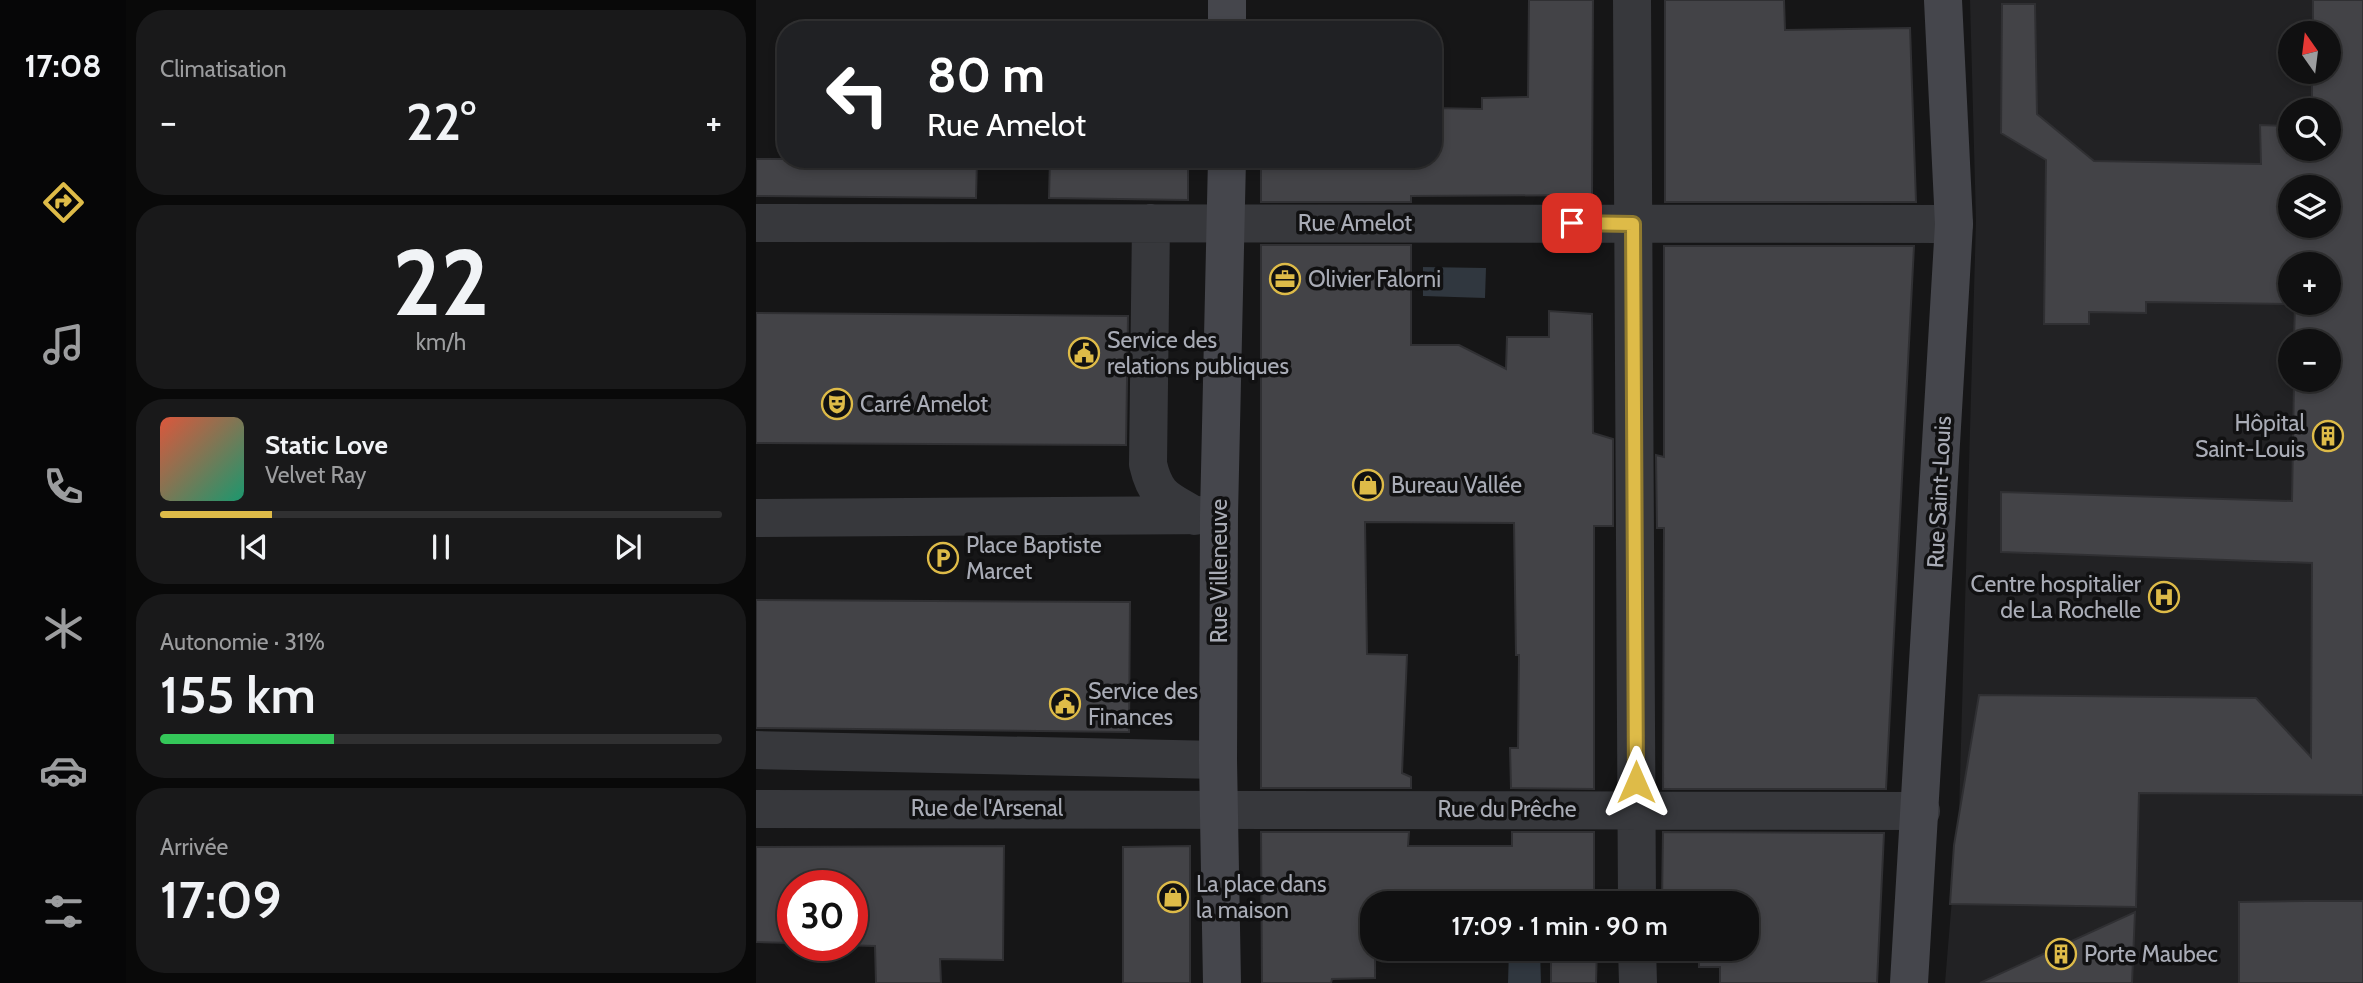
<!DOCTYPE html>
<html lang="fr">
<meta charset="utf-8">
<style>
body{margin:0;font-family:Cabin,sans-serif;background:#19191a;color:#f1f3f6;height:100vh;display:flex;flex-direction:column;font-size:26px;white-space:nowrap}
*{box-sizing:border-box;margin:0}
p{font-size:23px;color:#9c9d9f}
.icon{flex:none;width:38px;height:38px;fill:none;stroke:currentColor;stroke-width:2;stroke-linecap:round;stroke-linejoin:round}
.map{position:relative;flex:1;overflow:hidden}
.drawer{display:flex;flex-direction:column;gap:10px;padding:10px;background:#090909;width:630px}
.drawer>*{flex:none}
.banner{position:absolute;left:21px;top:21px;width:665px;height:147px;border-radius:28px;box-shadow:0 4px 10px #0003,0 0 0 2px #303031;background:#202124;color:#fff;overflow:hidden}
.needle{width:46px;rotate:346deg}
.fabs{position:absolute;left:1522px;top:21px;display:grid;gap:14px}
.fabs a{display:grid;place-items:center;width:63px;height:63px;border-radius:50%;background:#101011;box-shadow:0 4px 10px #0003,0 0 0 2px #303031;font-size:35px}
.speed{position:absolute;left:21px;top:870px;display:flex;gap:14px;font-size:35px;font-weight:700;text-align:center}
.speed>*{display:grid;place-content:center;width:91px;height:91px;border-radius:50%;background:#101011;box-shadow:0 4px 10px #0003,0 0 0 2px #303031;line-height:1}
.speed .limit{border:10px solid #d22;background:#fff;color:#111}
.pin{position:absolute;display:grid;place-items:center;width:60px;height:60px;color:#fff;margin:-30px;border-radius:14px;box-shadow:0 4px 10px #0006}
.me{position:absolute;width:77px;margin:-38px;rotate:0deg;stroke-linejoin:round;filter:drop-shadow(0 0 5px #0008)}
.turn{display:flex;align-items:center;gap:24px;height:147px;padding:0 35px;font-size:32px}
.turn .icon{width:91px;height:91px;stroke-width:2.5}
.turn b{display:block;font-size:49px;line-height:60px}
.big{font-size:52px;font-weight:600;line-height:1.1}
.drawer .tile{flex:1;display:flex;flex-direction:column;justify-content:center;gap:10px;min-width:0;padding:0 24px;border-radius:28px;background:#19191a}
.drawer .dial{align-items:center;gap:0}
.dial b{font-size:91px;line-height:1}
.song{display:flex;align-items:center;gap:21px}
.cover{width:84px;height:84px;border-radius:10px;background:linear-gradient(135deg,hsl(10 70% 55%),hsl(160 70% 35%))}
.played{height:7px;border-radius:4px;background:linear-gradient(90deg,#debb48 20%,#303031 20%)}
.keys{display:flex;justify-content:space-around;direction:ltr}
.heat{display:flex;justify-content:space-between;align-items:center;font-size:38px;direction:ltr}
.charge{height:10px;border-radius:5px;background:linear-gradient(90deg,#34c759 31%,#303031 0)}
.trip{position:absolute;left:604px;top:891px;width:399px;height:70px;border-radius:28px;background:#101011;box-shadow:0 4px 10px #0003,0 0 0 2px #303031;font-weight:600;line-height:70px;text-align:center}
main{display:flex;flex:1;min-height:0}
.tab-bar{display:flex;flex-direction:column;width:126px;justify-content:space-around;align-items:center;background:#060607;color:#9c9d9f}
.tab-bar .icon{width:49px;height:49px}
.tab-bar .selected{color:#debb48}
.tab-bar b{font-size:32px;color:#f1f3f6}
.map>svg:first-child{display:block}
</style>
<main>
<nav class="tab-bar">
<b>17:08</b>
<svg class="icon selected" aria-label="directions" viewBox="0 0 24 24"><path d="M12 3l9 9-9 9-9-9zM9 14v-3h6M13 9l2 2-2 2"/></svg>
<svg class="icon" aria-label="music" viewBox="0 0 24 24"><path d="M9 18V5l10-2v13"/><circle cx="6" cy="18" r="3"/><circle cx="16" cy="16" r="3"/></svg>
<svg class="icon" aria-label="phone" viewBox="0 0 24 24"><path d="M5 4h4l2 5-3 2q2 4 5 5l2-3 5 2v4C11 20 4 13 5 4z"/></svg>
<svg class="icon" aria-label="climate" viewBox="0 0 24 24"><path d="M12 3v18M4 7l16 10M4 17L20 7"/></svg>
<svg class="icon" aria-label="car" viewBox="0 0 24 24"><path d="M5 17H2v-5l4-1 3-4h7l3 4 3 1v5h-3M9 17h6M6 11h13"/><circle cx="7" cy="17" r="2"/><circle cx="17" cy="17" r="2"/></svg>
<svg class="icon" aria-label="filters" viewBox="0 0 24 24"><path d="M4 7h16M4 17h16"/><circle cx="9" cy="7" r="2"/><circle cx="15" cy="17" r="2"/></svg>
</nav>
<section class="drawer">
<div class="tile"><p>Climatisation</p>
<div class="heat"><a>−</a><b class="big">22°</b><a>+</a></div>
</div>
<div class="tile dial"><b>22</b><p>km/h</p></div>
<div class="tile">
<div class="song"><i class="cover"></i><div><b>Static Love</b><p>Velvet Ray</p></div></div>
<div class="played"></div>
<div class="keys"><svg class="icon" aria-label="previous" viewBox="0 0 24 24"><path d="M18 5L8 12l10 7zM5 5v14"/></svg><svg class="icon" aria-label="pause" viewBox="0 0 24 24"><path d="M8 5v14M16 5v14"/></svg><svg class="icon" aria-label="next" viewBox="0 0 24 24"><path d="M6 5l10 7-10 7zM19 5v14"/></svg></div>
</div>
<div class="tile"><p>Autonomie · 31%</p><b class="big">155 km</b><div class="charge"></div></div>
<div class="tile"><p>Arrivée</p><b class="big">17:09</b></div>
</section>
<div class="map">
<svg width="1607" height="983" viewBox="0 0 1607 983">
<rect width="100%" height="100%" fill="#161617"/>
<path fill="#222224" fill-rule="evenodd" d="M 1214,0 L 1607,0 L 1607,983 L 1189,983 L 1203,814 L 1220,221 ZM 1535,33 L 1573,33 L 1573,72 L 1535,72 ZM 1535,110 L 1573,110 L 1573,149 L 1535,149 ZM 1535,187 L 1573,187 L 1573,226 L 1535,226 ZM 1535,264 L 1573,264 L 1573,303 L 1535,303 ZM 1535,341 L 1573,341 L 1573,380 L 1535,380 Z"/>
<path fill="#30373f" d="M 667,267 L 730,268 L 729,298 L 667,296 Z
M 753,949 L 784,949 L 785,983 L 752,983 Z"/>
<path fill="#434347" stroke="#303033" stroke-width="2" fill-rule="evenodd" d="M 773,0 L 837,0 L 836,195 L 655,196 L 655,202 L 505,202 L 505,159 L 677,159 L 677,108 L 726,109 L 726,98 L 772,97 Z
M 909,0 L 1028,0 L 1029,30 L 1154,28 L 1160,202 L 909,202 Z
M 1557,0 L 1607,0 L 1607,795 L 1383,793 L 1380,907 L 1194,904 L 1198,845 L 1223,695 L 1500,698 L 1555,757 L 1556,563 L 1245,552 L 1245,492 L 1536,501 L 1538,380 L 1573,380 L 1573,341 L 1538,341 L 1539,304 L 1390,302 L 1390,313 L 1333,312 L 1333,324 L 1288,324 L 1290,160 L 1245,133 L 1246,4 L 1279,4 L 1281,114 L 1338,161 L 1505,164 L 1504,125 L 1535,126 L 1535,149 L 1573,149 L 1573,110 L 1556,110 L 1556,72 L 1573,72 L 1573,33 L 1557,33 ZM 1535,187 L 1573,187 L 1573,226 L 1535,226 ZM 1535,264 L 1573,264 L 1573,303 L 1535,303 Z
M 0,159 L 221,159 L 220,198 L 0,196 Z
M 294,159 L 432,159 L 432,200 L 293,198 Z
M 505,245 L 655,245 L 655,345 L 703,345 L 750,369 L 751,337 L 793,337 L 793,311 L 836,314 L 837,433 L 857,439 L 857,526 L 838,526 L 838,789 L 755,788 L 754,748 L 762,748 L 763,655 L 760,655 L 758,523 L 609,522 L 611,654 L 651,655 L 646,773 L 655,777 L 655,788 L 505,788 Z
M 908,246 L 1158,246 L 1130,789 L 907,789 L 908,528 L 901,528 L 900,455 L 908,457 Z
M 0,313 L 372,316 L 370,445 L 0,443 Z
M 0,600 L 374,602 L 373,732 L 0,728 Z
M 505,832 L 653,832 L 652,846 L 756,846 L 756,832 L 838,832 L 838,903 L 616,903 L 616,948 L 675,948 L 675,955 L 619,956 L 619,978 L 576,979 L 575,983 L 506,983 Z
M 907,832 L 1128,833 L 1121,983 L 964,983 L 964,967 L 943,967 L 943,949 L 935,948 L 990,948 L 990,903 L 906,903 Z
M 248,846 L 247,960 L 184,959 L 185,983 L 120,983 L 119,946 L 84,945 L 96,945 L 96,886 L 37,886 L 37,943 L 0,942 L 0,847 Z
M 434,846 L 434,983 L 367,983 L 367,847 Z
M 1550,901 L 1607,901 L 1607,983 L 1483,983 L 1483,902 Z
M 1379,912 L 1376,983 L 1224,983 Z
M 795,948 L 841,948 L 840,983 L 795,983 Z"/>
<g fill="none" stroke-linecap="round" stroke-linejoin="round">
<path stroke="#37383c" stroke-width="38" d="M 876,0 L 881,903
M 0,223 L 1198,224
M 395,223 L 392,464 C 400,499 412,499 439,516
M 0,518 L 463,515
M 0,750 L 462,760
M 0,809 L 1165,811
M 881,948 L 882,983"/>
<path stroke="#45464c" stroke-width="38" d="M 471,0 L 471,30
M 466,983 L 462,760 L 463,515 L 471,159
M 1153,983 L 1198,224 L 1187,0"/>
</g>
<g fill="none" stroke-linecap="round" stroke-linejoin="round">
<g stroke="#907a2f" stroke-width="18">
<path id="route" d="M 816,223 L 877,224 L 880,782"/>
</g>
<use href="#route" stroke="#debb48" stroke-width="12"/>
</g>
<defs>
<g id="office-ring" transform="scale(1.575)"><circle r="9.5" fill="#111112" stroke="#debb48" stroke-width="1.5"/><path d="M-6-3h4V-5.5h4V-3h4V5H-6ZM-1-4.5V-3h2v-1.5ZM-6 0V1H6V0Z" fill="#debb48"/></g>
<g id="civic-ring" transform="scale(1.575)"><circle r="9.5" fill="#111112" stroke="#debb48" stroke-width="1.5"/><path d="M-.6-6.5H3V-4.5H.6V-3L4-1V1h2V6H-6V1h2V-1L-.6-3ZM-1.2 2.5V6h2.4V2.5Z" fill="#debb48"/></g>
<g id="theatre-ring" transform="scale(1.575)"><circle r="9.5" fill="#111112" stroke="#debb48" stroke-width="1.5"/><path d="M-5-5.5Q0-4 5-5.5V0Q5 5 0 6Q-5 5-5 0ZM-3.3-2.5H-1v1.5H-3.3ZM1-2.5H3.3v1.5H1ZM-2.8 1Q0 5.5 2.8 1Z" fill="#debb48"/></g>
<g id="building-ring" transform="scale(1.575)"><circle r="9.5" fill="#111112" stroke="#debb48" stroke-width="1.5"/><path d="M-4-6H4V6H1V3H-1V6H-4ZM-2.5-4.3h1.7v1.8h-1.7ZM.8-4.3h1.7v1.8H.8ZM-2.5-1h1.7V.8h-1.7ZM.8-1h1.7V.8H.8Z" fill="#debb48"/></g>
<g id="shop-ring" transform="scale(1.575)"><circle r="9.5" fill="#111112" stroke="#debb48" stroke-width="1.5"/><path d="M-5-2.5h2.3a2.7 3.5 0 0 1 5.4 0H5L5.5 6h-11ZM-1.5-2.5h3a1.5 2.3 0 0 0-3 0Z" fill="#debb48"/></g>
<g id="parking-ring" transform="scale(1.575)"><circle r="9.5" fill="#111112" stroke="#debb48" stroke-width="1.5"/><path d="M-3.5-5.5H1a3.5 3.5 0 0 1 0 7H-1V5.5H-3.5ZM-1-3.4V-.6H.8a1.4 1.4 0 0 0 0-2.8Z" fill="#debb48"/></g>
<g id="hospital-ring" transform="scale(1.575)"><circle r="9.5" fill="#111112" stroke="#debb48" stroke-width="1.5"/><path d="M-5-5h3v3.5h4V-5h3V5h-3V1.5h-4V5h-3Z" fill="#debb48"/></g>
</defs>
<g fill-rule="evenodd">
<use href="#office-ring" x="529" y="279"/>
<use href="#civic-ring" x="328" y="353"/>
<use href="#theatre-ring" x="81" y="404"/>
<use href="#building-ring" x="1572" y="436"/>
<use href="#shop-ring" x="612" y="485"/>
<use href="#parking-ring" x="187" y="558"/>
<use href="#hospital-ring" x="1408" y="597"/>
<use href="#civic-ring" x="309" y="704"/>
<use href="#shop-ring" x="417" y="897"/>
<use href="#building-ring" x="1305" y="954"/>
</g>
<g text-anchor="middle" stroke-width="7" stroke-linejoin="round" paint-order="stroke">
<g font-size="23" fill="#a9acb6" stroke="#111112">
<text x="599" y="231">Rue Amelot</text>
<text transform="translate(1183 492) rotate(-87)" y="8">Rue Saint-Louis</text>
<text transform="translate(463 571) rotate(-90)" y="8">Rue Villeneuve</text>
<text x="231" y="816">Rue de l'Arsenal</text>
<text x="751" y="817">Rue du Prêche</text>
</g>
<g font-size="23" fill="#a9acb6" stroke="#111112" text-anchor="start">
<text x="552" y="287">Olivier Falorni</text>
<text x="351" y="348">Service des<tspan x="351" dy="26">relations publiques</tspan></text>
<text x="104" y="412">Carré Amelot</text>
<text x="1549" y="431" text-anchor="end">Hôpital<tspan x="1549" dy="26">Saint-Louis</tspan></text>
<text x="635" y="493">Bureau Vallée</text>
<text x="210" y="553">Place Baptiste<tspan x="210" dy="26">Marcet</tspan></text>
<text x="1385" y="592" text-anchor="end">Centre hospitalier<tspan x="1385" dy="26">de La Rochelle</tspan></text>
<text x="332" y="699">Service des<tspan x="332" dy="26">Finances</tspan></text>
<text x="440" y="892">La place dans<tspan x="440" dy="26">la maison</tspan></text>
<text x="1328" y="962">Porte Maubec</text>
</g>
</g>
</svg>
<div class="fabs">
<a><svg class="needle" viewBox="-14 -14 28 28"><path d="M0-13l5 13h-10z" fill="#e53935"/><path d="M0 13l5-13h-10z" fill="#9c9d9f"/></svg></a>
<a><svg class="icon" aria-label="search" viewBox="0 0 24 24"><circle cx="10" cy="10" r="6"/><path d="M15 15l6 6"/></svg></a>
<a><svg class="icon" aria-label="layers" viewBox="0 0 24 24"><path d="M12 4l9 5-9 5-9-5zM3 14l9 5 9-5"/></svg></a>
<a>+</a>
<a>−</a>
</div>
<div class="speed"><div class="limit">30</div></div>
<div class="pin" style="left:816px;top:223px;background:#d93025"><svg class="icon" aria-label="arrive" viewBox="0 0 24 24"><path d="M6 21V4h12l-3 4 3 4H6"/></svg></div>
<svg class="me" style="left:880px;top:782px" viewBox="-20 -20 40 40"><path d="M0-17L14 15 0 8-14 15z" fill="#debb48" stroke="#fff" stroke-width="4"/></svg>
<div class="trip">17:09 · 1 min · 90 m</div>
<div class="banner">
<div class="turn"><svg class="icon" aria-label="left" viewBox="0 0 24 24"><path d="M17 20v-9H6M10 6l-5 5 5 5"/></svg><div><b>80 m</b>Rue Amelot</div></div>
</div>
</div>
</main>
